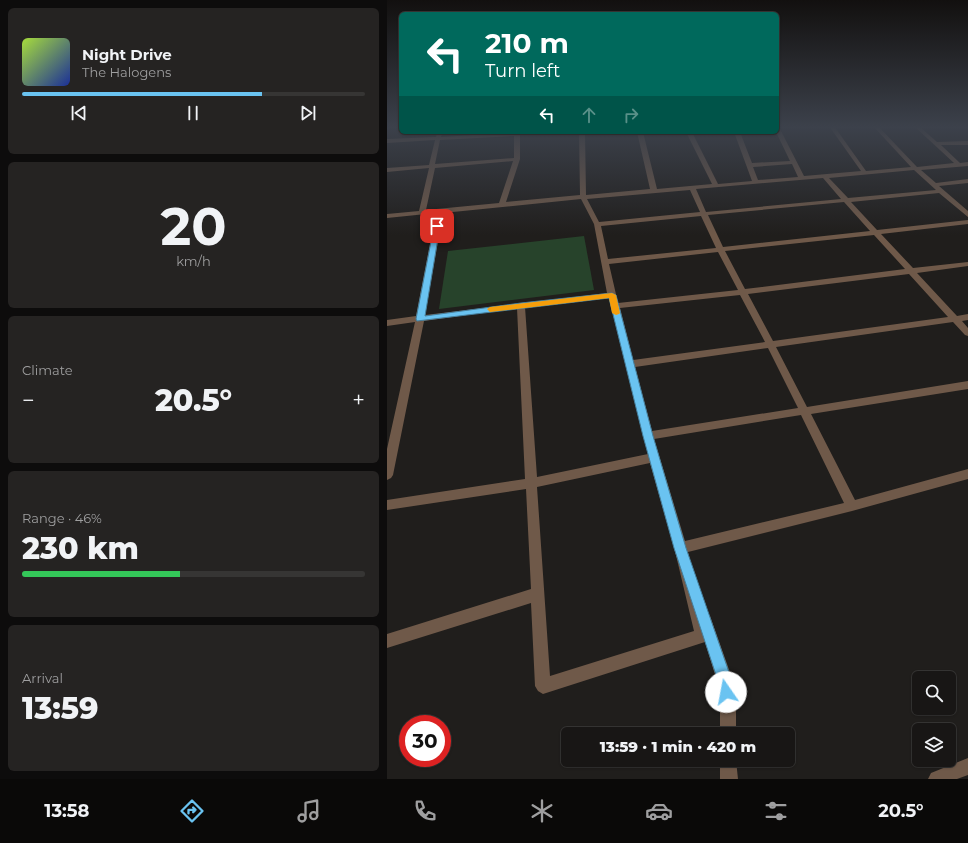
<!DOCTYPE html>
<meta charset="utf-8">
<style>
body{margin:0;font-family:Montserrat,sans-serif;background:#252322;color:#f1f3f6;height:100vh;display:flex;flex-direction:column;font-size:15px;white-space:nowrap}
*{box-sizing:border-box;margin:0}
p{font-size:13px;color:#9f9fa0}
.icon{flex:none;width:22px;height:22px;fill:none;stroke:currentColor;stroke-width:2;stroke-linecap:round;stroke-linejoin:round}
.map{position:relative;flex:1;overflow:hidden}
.drawer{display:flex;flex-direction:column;gap:8px;padding:8px;background:#0d0c0c;width:387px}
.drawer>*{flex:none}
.guide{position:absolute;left:12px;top:12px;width:380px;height:122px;border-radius:6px;box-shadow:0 1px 3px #0004,0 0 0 1px #363534;background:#00695c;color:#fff;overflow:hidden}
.fabs{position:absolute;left:525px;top:671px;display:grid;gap:8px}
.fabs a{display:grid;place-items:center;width:44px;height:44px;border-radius:6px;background:#181615;box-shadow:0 1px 3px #0004,0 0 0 1px #363534;font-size:20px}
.speed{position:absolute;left:12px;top:715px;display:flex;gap:8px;font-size:20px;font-weight:700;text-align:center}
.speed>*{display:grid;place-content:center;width:52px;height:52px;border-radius:50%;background:#181615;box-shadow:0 1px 3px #0004,0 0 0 1px #363534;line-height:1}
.speed .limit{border:6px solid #d22;background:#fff;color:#111}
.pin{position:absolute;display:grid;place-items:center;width:34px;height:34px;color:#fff;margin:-17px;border-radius:8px;box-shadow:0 2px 6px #0006}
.me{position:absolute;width:44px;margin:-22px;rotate:348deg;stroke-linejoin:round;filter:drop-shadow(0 0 3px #0008)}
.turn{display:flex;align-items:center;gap:14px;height:84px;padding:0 20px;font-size:18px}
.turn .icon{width:52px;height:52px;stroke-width:2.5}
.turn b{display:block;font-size:28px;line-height:34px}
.lanes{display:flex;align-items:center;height:38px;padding:0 20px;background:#0003;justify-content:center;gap:20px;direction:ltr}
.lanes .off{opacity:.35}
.big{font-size:30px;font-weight:800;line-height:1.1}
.drawer .card{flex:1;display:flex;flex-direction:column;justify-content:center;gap:6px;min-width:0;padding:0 14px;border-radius:6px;background:#252322}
.drawer .dial{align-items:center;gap:0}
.dial b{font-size:52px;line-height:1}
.song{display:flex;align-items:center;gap:12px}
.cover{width:48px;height:48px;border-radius:6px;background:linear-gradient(135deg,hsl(80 70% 55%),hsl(230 70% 35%))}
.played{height:4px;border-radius:2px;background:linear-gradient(90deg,#6ac3f1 70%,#363534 70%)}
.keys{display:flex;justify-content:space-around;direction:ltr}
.heat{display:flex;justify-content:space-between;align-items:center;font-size:22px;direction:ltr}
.charge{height:6px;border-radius:3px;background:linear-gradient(90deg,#34c759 46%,#363534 0)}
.trip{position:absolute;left:174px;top:727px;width:234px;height:40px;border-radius:6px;background:#181615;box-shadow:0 1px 3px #0004,0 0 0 1px #363534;font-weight:800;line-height:40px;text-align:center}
.tab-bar{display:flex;height:64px;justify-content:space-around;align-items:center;background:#0a0908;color:#9f9fa0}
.tab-bar .icon{width:28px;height:28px}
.tab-bar .on{color:#6ac3f1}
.tab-bar b{font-size:18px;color:#f1f3f6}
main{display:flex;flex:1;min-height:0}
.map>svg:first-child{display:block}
</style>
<main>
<section class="drawer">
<div class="card">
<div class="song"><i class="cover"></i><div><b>Night Drive</b><p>The Halogens</p></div></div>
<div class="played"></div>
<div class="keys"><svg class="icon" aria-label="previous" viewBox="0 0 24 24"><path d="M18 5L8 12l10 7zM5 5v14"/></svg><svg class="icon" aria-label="pause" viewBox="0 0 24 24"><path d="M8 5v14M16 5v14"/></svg><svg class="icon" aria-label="next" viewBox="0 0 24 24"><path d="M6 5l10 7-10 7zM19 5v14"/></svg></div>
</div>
<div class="card dial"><b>20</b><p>km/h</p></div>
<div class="card"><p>Climate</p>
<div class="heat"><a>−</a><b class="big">20.5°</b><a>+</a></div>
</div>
<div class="card"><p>Range · 46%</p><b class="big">230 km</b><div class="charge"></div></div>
<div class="card"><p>Arrival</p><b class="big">13:59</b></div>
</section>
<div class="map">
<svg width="581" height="779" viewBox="0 0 581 779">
<rect width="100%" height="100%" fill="#201e1c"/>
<path fill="#27432b" d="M 197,236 L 207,290 L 52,309 L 61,251 Z"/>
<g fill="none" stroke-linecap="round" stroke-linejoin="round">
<path fill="#6f5949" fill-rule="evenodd" d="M 0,126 L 3,126 L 0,130 Z
M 442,126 L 447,126 L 479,171 L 524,167 L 486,126 L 491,126 L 530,167 L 567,163 L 527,126 L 532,126 L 550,142 L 581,141 L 581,145 L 554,145 L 573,163 L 581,162 L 581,166 L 534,170 L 549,183 L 581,179 L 581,183 L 552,186 L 581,211 L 581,217 L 552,193 L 464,202 L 490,230 L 581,220 L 581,224 L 494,234 L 526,268 L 581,262 L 581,266 L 530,273 L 570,316 L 581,314 L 581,320 L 575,321 L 581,328 L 581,336 L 578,335 L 566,322 L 389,347 L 420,407 L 581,381 L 581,389 L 424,414 L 468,500 L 581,469 L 581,479 L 465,511 L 301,552 L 317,614 L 323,616 L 345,678 L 349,705 L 349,734 L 333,734 L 333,705 L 329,678 L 318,642 L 156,694 L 151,691 L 148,686 L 144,603 L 0,648 L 0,634 L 144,589 L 139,489 L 0,510 L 0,500 L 138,479 L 130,308 L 37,321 L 6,475 L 4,478 L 0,480 L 0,449 L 28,322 L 0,326 L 0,320 L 29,316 L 49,213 L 0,218 L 0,214 L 32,211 L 42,168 L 0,172 L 0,168 L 42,165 L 48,140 L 0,143 L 0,139 L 49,137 L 50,133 L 52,132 L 55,134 L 54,137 L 133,132 L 133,159 L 119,202 L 193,195 L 192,132 L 198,132 L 199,195 L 263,189 L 250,132 L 256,132 L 270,189 L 325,184 L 299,132 L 305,132 L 331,184 L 365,181 L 347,132 L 353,132 L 365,163 L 403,161 L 389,132 L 390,127 L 393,129 L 417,176 L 474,171 ZM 127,136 L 127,158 L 48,164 L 53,140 ZM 126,161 L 112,203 L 39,210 L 48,168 ZM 405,164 L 411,177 L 371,180 L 366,167 ZM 527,170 L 549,190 L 461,198 L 442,178 ZM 436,178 L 454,199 L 319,212 L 309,189 ZM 303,190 L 313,212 L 212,222 L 200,199 ZM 194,199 L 207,224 L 220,293 L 38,315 L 56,213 ZM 457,202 L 483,231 L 336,247 L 321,215 ZM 314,216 L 329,248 L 221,259 L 214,226 ZM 487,235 L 518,269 L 358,289 L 338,251 ZM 331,252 L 351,290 L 231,303 L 222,264 ZM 522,274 L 561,317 L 386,341 L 361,294 ZM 353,295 L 378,342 L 246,360 L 233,308 ZM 222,298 L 261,454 L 150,477 L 138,307 ZM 381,348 L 411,408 L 265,431 L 248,367 ZM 414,415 L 457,503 L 298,541 L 267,439 ZM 263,463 L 287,547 L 307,631 L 163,676 L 150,487 Z
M 581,758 L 581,775 L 570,779 L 541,779 L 544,773 Z
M 333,760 L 349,760 L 351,779 L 333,779 Z"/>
</g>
<linearGradient id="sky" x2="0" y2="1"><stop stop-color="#12100f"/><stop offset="0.54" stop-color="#3c414b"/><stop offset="1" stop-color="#3c414b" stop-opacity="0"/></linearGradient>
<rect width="581" height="235" fill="url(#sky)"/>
<path fill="#6ac3f1" stroke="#457f9d" d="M 50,224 L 53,226 L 38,316 L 134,303 L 225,293 L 229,295 L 266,436 L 299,548 L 344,678 L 346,692 L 344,697 L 339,699 L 334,697 L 330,678 L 287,548 L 256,436 L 222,298 L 30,321 L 29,319 L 47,226 Z"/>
<path fill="#f59e0b" d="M 225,293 L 229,295 L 233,313 L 232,314 L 229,315 L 225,313 L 222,298 L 103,312 L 100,309 L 103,307 Z"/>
</svg>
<div class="fabs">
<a><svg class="icon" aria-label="search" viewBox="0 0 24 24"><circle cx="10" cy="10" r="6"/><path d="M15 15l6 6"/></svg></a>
<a><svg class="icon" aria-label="layers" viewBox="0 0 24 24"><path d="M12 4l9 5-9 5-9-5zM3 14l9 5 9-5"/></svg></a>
</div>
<div class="speed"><div class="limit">30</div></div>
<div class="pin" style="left:50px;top:226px;background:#d93025"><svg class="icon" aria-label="arrive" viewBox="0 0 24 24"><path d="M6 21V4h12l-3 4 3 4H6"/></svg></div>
<svg class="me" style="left:339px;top:692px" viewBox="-20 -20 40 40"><circle r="19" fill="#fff"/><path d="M0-13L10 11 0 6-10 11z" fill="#6ac3f1"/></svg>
<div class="trip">13:59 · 1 min · 420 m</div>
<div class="guide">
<div class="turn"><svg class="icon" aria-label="left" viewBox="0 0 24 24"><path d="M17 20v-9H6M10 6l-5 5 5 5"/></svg><div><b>210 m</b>Turn left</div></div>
<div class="lanes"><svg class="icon" aria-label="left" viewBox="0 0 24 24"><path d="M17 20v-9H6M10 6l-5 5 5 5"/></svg><svg class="icon off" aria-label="ahead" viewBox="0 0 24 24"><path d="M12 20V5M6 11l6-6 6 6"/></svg><svg class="icon off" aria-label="right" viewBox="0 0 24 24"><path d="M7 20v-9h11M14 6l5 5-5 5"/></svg></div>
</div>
</div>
</main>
<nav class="tab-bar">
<b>13:58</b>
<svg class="icon on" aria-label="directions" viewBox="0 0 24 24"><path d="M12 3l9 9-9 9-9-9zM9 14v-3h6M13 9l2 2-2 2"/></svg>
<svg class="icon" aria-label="music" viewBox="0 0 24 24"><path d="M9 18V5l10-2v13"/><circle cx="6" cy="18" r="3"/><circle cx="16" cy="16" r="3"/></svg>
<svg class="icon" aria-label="phone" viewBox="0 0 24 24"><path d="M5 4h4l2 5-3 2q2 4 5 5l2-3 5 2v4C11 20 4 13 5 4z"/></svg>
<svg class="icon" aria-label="climate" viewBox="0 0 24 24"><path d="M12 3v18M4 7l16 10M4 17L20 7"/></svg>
<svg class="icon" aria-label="car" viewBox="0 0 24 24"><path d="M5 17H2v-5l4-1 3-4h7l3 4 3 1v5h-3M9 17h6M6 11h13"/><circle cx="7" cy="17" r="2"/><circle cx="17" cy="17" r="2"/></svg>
<svg class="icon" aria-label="filters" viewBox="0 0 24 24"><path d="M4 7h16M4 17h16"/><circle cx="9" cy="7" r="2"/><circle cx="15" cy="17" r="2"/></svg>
<b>20.5°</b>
</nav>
